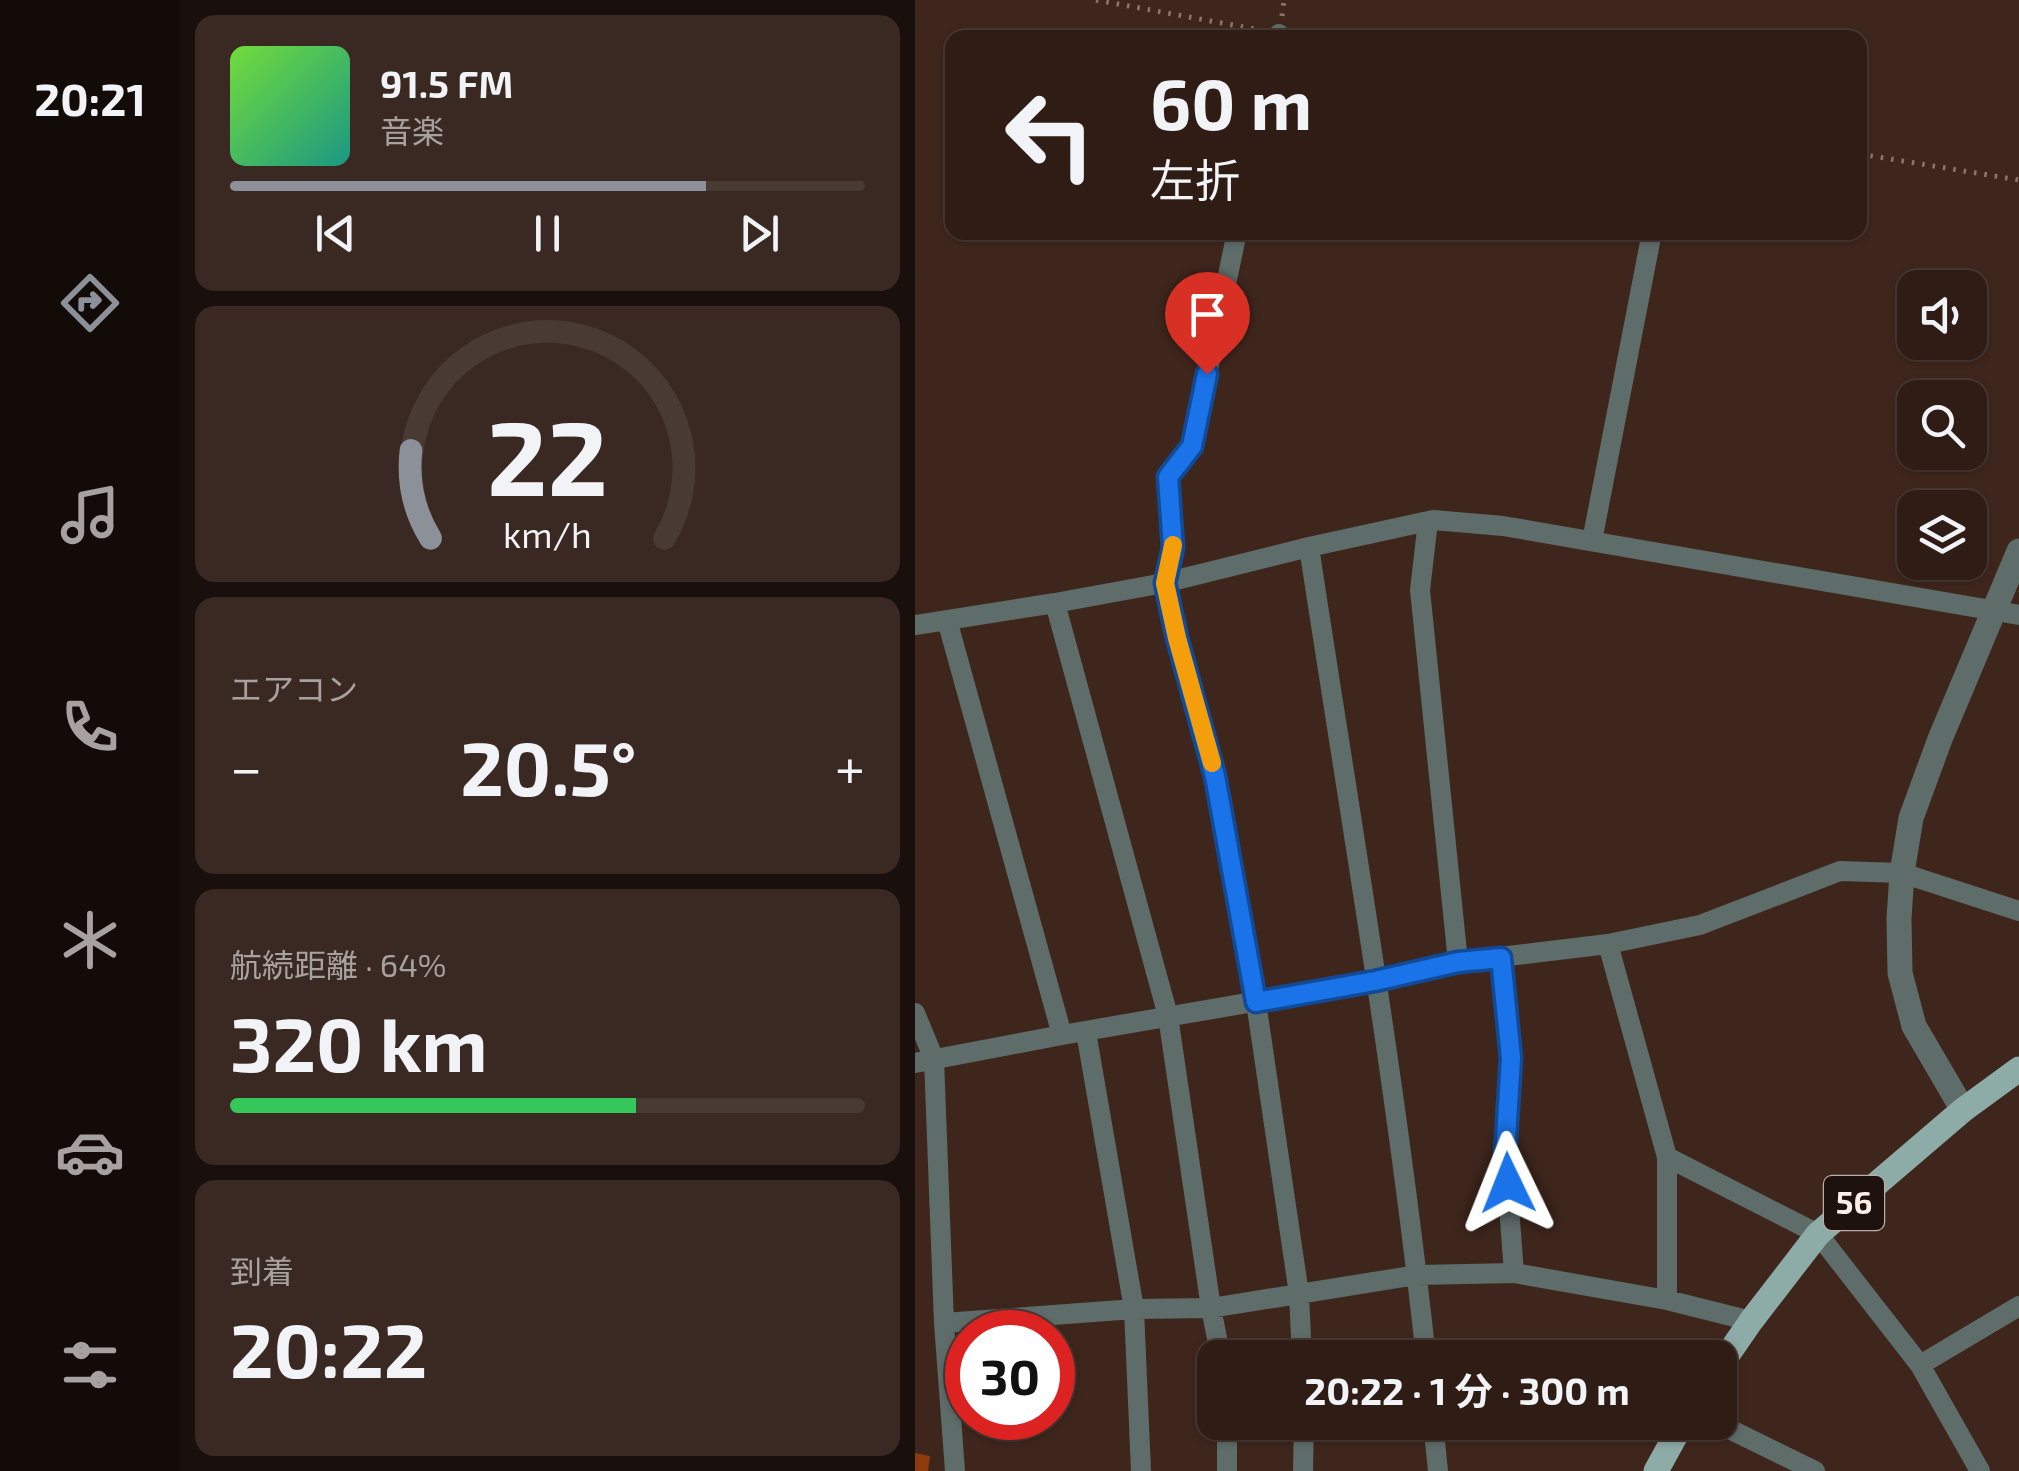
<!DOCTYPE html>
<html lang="ja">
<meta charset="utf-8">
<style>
body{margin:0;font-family:"Exo 2","Noto Sans JP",sans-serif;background:#3a2922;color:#f1f3f6;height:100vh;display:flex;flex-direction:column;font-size:38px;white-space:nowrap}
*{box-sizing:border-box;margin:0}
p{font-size:32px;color:#a7a1a0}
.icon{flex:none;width:55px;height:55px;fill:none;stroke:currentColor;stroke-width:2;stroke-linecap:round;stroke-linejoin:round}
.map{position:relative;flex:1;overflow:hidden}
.sheet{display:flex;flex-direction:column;gap:15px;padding:15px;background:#190f0c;width:735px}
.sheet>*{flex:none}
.guide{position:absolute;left:30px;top:30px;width:922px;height:210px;border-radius:20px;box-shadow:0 2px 8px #0004,0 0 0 2px #493a34;background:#2e1c15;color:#f1f3f6;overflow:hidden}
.fabs{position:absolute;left:982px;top:270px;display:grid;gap:20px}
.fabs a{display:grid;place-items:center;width:90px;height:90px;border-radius:20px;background:#2e1c15;box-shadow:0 2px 8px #0004,0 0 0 2px #493a34;font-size:50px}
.speed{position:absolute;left:30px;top:1310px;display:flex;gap:20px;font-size:50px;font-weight:700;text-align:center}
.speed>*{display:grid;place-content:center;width:130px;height:130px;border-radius:50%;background:#2e1c15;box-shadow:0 2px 8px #0004,0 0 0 2px #493a34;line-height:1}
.speed .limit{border:15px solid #d22;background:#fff;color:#111}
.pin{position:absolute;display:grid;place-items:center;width:85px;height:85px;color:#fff;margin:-102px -42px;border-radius:50% 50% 50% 0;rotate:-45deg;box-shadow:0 0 10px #0007}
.pin .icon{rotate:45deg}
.me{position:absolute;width:110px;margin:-55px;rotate:358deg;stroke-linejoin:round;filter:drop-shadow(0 0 8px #0008)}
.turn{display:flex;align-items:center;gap:35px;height:210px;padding:0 40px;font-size:45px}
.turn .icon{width:130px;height:130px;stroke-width:2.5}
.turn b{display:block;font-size:70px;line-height:85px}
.big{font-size:75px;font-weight:700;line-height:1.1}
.sheet .tile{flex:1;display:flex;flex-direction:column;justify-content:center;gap:15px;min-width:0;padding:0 35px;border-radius:20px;background:#3a2922}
.sheet .dial{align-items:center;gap:0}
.dial svg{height:260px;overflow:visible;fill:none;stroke:#493a34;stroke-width:7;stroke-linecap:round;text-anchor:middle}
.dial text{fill:#f1f3f6;stroke:none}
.song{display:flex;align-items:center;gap:30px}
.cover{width:120px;height:120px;border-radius:15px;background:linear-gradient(135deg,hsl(100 70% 55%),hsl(170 70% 35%))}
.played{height:10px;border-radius:5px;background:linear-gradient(90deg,#8c9099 75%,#493a34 75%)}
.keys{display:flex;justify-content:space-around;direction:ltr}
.heat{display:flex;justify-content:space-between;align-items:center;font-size:55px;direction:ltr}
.charge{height:15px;border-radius:8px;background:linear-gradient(90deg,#34c759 64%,#493a34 0)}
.trip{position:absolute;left:282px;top:1340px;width:540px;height:100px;border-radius:20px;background:#2e1c15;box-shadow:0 2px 8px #0004,0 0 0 2px #493a34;font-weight:700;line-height:100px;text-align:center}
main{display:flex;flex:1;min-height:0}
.dock{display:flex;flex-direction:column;width:180px;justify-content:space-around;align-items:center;background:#120b08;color:#a7a1a0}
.dock .icon{width:70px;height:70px}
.dock .on{color:#8c9099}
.dock b{font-size:45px;color:#f1f3f6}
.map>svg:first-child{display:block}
</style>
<main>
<nav class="dock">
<b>20:21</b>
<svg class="icon on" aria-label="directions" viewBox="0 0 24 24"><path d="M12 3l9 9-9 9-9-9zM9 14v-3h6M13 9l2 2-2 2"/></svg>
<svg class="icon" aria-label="music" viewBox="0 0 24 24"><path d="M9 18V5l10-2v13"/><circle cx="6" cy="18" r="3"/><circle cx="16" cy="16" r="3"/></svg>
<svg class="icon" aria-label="phone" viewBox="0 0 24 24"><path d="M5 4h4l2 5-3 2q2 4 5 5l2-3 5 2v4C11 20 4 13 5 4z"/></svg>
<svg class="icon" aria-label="climate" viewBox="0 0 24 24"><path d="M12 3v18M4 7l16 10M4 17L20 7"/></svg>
<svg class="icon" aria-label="car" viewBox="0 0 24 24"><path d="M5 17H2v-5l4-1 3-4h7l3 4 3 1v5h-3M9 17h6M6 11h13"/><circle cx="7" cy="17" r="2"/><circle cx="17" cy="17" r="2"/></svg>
<svg class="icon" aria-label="filters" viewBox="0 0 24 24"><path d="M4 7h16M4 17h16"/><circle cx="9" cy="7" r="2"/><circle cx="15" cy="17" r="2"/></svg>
</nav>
<section class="sheet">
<div class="tile">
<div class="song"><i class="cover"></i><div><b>91.5 FM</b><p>音楽</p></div></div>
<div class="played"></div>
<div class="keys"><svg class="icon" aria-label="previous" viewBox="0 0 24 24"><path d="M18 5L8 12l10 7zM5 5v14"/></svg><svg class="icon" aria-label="pause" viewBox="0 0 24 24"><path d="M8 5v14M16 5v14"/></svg><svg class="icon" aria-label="next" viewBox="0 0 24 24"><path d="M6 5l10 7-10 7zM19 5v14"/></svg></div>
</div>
<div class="tile dial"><svg viewBox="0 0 100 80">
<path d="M14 69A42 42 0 1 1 86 69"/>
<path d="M14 69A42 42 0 0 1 8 42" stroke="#8c9099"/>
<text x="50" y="56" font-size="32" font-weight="700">22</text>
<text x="50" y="72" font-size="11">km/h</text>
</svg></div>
<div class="tile"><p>エアコン</p>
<div class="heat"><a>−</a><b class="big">20.5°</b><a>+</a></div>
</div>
<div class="tile"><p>航続距離 · 64%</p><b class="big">320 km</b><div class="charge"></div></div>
<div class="tile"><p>到着</p><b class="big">20:22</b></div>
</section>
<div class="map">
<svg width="1104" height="1471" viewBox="0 0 1104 1471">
<rect width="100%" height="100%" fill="#3e261c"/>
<path fill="#8d3a0e" d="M 0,1453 L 15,1456 L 13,1471 L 0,1471 Z"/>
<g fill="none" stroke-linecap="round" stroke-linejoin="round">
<path stroke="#8b766e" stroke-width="5" stroke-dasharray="2.5 8" stroke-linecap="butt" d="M 181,0 L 345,30
M 367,16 L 369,0
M 945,154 L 1104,180"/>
<path stroke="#5e6c6a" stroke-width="20" d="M 363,38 L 364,34
M 322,232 L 277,446 L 253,477 L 258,548 L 249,583 L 262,639 L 300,775 L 341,1002 L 384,1294 L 387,1358
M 513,521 L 505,590 L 543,962
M 677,541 L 737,232
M 394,547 C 435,817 482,1086 511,1358
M 140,603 L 253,1016 L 296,1308 L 306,1358
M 32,620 L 147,1035
M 0,625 L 140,603 L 249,583 L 394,547 L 518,520 L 588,526 L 1104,615
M 693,944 L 752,1157 L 752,1300
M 586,958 L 596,1058 L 590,1154 L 599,1273
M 0,1013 L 19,1059 L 29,1323 L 40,1471
M 171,1032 L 219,1309 L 226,1471
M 0,1063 L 147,1035 L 460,981 L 543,962 L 693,944 L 785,925 L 925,871 L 987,873 L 1104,911
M 752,1157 L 903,1234 L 1005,1365 L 1065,1471
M 29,1323 L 219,1309 L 296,1308 L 502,1275 L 599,1273 L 752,1300 L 836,1321
M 1005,1365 L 1104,1306
M 312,1422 L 312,1471
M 518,1422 L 523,1471
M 800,1422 L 900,1471
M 388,1471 L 389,1422"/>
<path stroke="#5e6c6a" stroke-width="25" d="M 1048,1110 L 999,1026 L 985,973 L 984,918 L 987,873 L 996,818 L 1025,739 L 1104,551"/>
<path stroke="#8daba7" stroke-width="25" d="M 805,1366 L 836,1321 L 903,1234 L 1048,1110 L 1104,1069
M 741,1471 L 768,1422"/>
</g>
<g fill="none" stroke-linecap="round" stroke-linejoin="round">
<g stroke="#114b97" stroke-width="25">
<path id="route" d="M 292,374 L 277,446 L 253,477 L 258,548 L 250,583 L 262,638 L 300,776 L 341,1002 L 460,981 L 543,962 L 586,958 L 596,1058 L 590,1154 L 593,1183"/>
</g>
<use href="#route" stroke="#1a73e8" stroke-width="18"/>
<path stroke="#f59e0b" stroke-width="18" d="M 258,545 L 250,583 L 262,638 L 297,763"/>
</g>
<g text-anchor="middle" stroke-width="10" stroke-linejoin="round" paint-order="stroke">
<rect fill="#1d120e" stroke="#bbada7" stroke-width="2.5" x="909" y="1176" width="60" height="54" rx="8"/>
<g font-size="32" font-weight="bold" fill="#ffefe8">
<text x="939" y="1214">56</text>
</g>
</g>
</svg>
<div class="fabs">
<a><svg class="icon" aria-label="sound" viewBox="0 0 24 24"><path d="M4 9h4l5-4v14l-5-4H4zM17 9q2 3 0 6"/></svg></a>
<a><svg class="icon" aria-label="search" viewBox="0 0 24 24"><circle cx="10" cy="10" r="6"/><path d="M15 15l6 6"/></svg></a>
<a><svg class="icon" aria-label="layers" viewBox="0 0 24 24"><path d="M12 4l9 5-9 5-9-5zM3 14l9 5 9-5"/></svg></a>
</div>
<div class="speed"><div class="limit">30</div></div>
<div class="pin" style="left:292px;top:374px;background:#d93025"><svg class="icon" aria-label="arrive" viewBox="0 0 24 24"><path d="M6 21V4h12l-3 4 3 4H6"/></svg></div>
<svg class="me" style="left:593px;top:1183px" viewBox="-20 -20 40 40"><path d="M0-17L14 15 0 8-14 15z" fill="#1a73e8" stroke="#fff" stroke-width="4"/></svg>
<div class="trip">20:22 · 1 分 · 300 m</div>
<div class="guide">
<div class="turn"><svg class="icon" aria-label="left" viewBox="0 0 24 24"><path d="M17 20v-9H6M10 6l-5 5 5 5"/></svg><div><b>60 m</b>左折</div></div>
</div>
</div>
</main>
